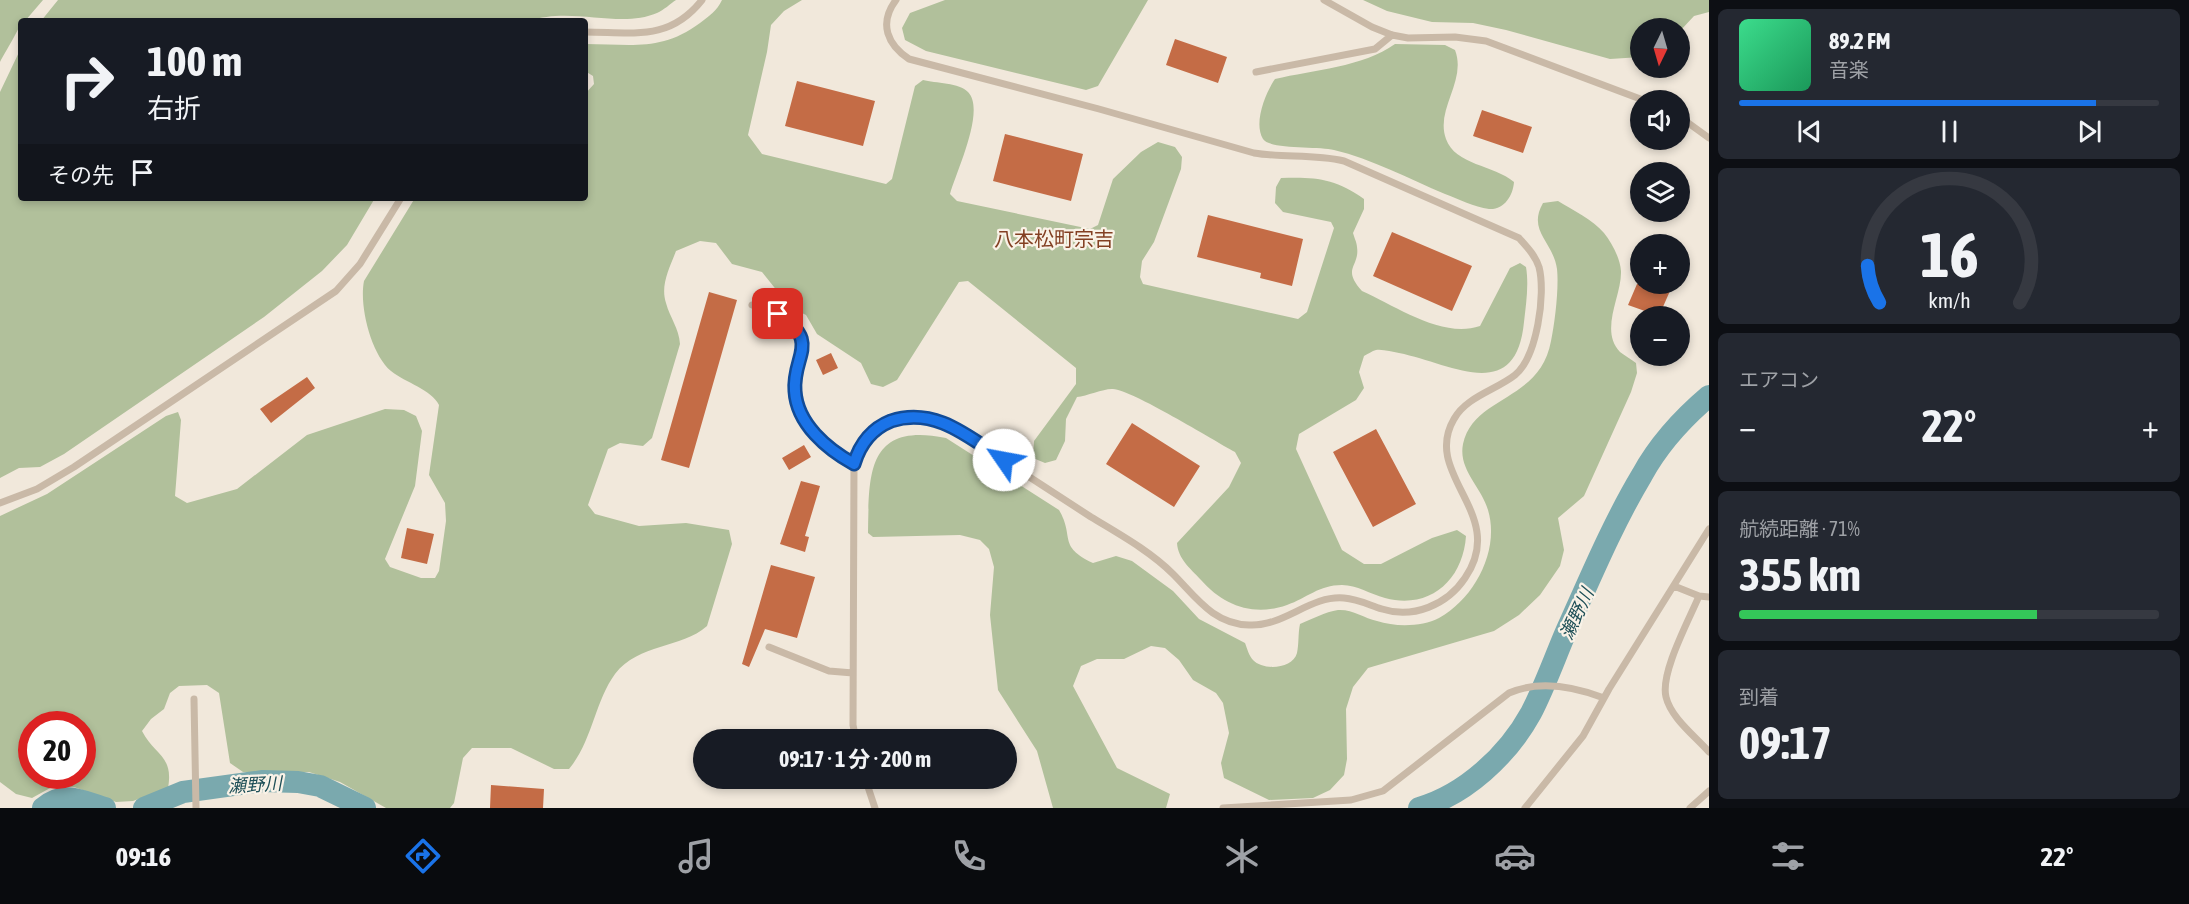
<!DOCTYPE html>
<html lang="ja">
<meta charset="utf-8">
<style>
body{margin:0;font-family:"Asap Condensed","Noto Sans JP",sans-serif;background:#242831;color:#f1f3f6;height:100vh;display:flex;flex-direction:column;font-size:22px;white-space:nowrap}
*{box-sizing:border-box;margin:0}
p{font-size:20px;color:#9ea1a6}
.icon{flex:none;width:33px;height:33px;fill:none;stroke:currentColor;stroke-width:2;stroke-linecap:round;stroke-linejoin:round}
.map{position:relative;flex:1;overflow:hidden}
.details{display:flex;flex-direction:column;gap:9px;padding:9px;background:#0d0f14;width:480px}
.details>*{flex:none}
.hud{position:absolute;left:18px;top:18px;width:570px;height:183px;border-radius:6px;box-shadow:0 3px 9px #0003;background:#171b24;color:#f1f3f6;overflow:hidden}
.needle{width:39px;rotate:185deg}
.controls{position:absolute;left:1630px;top:18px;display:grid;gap:12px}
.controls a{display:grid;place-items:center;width:60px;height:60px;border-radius:50%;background:#171b24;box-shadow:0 3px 9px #0003;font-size:30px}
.speed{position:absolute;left:18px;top:711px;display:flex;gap:12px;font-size:30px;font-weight:700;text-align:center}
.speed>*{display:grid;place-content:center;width:78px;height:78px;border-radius:50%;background:#171b24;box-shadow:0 3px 9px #0003;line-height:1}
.speed .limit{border:9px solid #d22;background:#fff;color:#111}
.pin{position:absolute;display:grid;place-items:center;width:51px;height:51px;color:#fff;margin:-26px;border-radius:12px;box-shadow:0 3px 9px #0006}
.me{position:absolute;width:66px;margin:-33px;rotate:303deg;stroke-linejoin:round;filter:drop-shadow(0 0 4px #0008)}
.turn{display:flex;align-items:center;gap:21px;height:126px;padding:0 30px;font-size:27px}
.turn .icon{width:78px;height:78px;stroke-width:2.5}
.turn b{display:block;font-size:42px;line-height:51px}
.then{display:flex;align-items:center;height:57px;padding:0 30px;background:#0003;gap:12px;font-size:22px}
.big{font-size:45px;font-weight:700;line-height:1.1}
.details .tile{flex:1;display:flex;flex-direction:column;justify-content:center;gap:9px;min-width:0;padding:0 21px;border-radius:9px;background:#242831}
.details .dial{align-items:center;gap:0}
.dial svg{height:156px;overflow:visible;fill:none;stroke:#363941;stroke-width:7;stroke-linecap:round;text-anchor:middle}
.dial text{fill:#f1f3f6;stroke:none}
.song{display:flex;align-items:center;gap:18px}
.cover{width:72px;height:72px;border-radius:9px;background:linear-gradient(135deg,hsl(150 70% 55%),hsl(150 70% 35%))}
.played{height:6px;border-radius:3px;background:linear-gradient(90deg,#1a73e8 85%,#363941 85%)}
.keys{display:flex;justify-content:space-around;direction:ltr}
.heat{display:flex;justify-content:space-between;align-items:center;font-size:33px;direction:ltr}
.charge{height:9px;border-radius:4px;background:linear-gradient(90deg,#34c759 71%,#363941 0)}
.trip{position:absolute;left:693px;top:729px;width:324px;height:60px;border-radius:30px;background:#171b24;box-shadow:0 3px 9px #0003;font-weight:700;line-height:60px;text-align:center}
.tab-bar{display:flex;height:96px;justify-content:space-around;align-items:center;background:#090b0e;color:#9ea1a6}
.tab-bar .icon{width:42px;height:42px}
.tab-bar .selected{color:#1a73e8}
.tab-bar b{font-size:27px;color:#f1f3f6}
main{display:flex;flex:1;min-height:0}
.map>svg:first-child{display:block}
</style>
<main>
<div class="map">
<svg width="1709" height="808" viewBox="0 0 1709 808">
<rect width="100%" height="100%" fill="#f1e8db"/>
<path fill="#b1c09b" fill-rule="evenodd" d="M 0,0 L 43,0 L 25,21 L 21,21 C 20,29 5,52 0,62 Z
M 58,0 L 676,0 C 670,4 664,10 657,13 C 620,29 571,6 529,21 L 41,21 Z
M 722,0 L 802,0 L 784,11 L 771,25 L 767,52 L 748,135 L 762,154 L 886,184 L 892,179 L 915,86 L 923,80 C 935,83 960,83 968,92 C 986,110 956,172 950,194 L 957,201 L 1090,229 L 1098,225 L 1113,179 L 1141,152 L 1158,142 L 1175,147 L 1182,157 L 1181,169 L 1154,242 L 1142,261 L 1140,277 L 1143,284 L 1298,319 L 1307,312 L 1334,228 L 1331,222 L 1283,212 L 1275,203 L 1276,187 L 1281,178 C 1315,177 1335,178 1364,199 L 1364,209 L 1353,233 C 1354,237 1357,243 1357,247 C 1360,267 1341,268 1362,291 C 1396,306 1442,339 1480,326 L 1510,268 L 1520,263 L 1526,267 C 1529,285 1526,304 1524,322 C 1516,406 1450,363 1399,353 C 1392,352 1383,349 1376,350 C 1372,351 1368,354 1364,356 L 1359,372 L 1364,388 L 1356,400 L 1299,434 L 1296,449 L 1342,550 L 1364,564 L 1381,564 L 1432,538 L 1457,530 L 1466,536 C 1463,580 1430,610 1385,598 C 1370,594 1357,585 1342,585 C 1319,585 1307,598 1287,605 C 1253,617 1223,605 1201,580 C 1190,568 1178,559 1177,543 L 1229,487 L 1241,463 L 1235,452 C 1213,440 1132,390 1113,389 C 1105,388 1087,396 1077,397 L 1066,419 L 1065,441 L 1056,460 L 1045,463 L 1033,458 L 1034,441 L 1076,384 L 1076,368 L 968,281 L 959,282 L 897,380 L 883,387 L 871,384 L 861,363 L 817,334 L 806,315 L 790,307 L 762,272 L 732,264 L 716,243 L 700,241 L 676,251 C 670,267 660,285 666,303 C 670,318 679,328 680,344 L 652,438 L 643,446 L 620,443 L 608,449 L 588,505 L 595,514 L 639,526 L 686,523 L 729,530 L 732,544 L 707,626 C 681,649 639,643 615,674 C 595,701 592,742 569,769 L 554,769 L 511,748 L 472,748 L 463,758 L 454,803 L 450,808 L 386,808 L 340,782 L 309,772 L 243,772 L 230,763 L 219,693 L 207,685 L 179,686 L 170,693 L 164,709 L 151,719 L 142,731 C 154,755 174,755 168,788 L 133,801 L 116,802 L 74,787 L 52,787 L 32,798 L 16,794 L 0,782 L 0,516 L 47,494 L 166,416 L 178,412 L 181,420 L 175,496 L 187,503 L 237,489 L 307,435 L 385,409 L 404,410 L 416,416 L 422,431 L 415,486 L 385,559 L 390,567 L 421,578 L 435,578 L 439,571 L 446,521 L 445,503 L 429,475 L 439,405 C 431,389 406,383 391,371 C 371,354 359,306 364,281 L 415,198 L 585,198 L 585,94 L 594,84 L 593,76 L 585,71 L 585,44 C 630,44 661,52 700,23 C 709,16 717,11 722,0 ZM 82,724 L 82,776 L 32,776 L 32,724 Z
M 945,0 L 1148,0 L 1098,86 L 1086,90 L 926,51 L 905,40 L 902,28 L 910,13 Z
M 1363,0 L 1709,0 L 1709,12 L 1694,16 L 1680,31 L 1680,28 L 1641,28 L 1641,57 L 1610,59 L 1506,30 L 1473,23 L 1432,22 L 1387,11 Z
M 1395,44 L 1445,45 L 1455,50 C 1467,81 1435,109 1446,139 C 1455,165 1494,165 1514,182 C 1513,196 1504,210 1489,209 C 1474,207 1459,199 1445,194 C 1409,179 1372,159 1334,150 C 1319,146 1270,150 1263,139 C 1253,123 1266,92 1275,79 C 1313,70 1363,67 1395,44 Z
M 21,48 L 21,198 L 375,198 L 347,245 L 322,271 L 264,317 L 64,454 L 40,467 L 19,468 L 0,478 L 0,92 Z
M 1558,201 C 1573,210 1593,220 1604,233 C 1612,243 1620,258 1621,271 C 1622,296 1599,330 1620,352 C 1625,356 1631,359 1636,363 L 1637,373 L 1631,392 L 1584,496 L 1558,518 L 1564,550 L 1560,566 L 1540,595 L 1519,615 L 1494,631 L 1368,668 L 1353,687 L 1346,709 L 1347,759 L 1344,775 L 1330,790 L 1313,798 L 1269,800 L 1224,778 L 1221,763 L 1229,733 L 1223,703 L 1216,693 L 1193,680 L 1179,660 L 1165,648 L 1151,646 L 1124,659 L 1097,659 L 1081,666 L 1073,686 L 1117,768 L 1170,794 L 1166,808 L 1053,808 L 1037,751 L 998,690 L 990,615 L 994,567 L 989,549 L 980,540 L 960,535 L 873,537 L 868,533 C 869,473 867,422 946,438 L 1059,510 C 1075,537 1057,546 1093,563 L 1116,556 L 1132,561 L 1173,591 L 1199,619 L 1245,643 C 1247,648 1249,656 1253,660 C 1263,671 1293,669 1297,653 C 1299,644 1298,633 1300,624 C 1312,619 1325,612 1338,610 C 1352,609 1364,618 1377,621 C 1395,627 1422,627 1439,618 C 1475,598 1500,550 1488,510 C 1481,486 1458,470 1463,444 C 1474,395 1540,402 1551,341 C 1555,322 1559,288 1557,269 C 1553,241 1527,231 1543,203 Z"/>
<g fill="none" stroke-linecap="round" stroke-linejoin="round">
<path stroke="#7aa9ae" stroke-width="22" d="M 43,808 C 63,790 82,801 105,808
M 144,808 L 183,792 L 263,781 L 298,782 L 320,786 L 365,808
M 1419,808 C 1465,795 1508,755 1531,713 C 1544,688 1554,660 1565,634 C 1589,581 1612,525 1642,475 C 1659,444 1683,418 1709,396"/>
</g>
<path fill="#c46c46" d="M 1175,39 L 1227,57 L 1218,83 L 1166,65 Z
M 797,81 L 875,101 L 863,146 L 785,126 Z
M 1482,110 L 1532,127 L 1523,153 L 1473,136 Z
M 1005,134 L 1083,154 L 1071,201 L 993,181 Z
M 1208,215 L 1303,239 L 1292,286 L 1260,278 L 1261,273 L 1197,257 Z
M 1392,232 L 1472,266 L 1452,311 L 1373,276 Z
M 1637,284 L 1673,284 L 1659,316 L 1628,305 Z
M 709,292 L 737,300 L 689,468 L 661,460 Z
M 831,353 L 838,368 L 823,375 L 816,360 Z
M 307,377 L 315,388 L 271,423 L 260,409 Z
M 1132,423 L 1200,466 L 1174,507 L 1106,464 Z
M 1376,429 L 1416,504 L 1373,527 L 1333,452 Z
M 804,445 L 811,457 L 789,470 L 782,458 Z
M 801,481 L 820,486 L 805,536 L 809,537 L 805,552 L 780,544 Z
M 407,528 L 434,534 L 427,564 L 401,558 Z
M 771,565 L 815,577 L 797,638 L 765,629 L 749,667 L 742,664 Z
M 491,785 L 544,789 L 543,808 L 490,808 Z"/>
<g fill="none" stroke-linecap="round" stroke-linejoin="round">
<path stroke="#c9b9a7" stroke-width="7" d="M 1324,0 L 1372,27 L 1392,35 L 1408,38 L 1455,37 L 1486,41 L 1643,100
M 585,32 C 632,32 669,42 702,0
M 1256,72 L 1375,49 L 1392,35
M 1680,117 L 1709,138
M 752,305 C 778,314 810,326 801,360 C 799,370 794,381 795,392 C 798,425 827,449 854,464
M 0,503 L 37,489 L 74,467 L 336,291 L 360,264 L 401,198
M 1674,586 L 1699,596 L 1709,597
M 1699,596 C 1689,620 1660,673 1666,697 C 1671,718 1695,736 1709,752
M 769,647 L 829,671 L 853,673
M 194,699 L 196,808
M 856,740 L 853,725 L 854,464 C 867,418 906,409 948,424 C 996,455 1044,486 1091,517 C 1119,534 1150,551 1173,574 C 1196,597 1213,624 1249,625 C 1284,627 1310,595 1344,598 C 1358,599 1369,605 1382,609 C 1413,619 1447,605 1465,578 C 1509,514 1421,475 1454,419 C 1466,397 1496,390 1515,375 C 1537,357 1546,294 1539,267 C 1535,255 1527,247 1519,238 L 1344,161 C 1313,154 1284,158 1254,153 L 1099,109 L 909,59 C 888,45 878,24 896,0
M 865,778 L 875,808
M 1223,808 L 1351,800 L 1383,791 L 1509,693 C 1539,680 1575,687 1604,698
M 1525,808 L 1583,736 L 1609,689 L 1709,529
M 1690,808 L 1709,791"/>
</g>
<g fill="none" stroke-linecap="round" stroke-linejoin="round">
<g stroke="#114b97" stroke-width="15">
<path id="route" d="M 778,314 C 822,343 792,355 795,391 C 797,424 827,449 854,464 C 860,444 871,429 891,421 C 935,406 970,438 1004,460"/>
</g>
<use href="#route" stroke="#1a73e8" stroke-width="10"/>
</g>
<g text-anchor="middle" stroke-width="4.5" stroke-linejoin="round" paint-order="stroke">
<g font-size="18" font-style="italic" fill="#1e4f57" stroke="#f9f2e7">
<text transform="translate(1577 614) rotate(-65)" y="6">瀬野川</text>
<text transform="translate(255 785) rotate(-3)" y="6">瀬野川</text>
</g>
<g font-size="20" fill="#833f22" stroke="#f9f2e7">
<text x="1054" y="246">八本松町宗吉</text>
</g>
</g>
</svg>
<div class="controls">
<a><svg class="needle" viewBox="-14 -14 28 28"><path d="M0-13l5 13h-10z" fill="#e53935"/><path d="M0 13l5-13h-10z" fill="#9ea1a6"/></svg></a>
<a><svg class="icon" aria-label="sound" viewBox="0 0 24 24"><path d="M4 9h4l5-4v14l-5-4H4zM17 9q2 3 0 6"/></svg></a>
<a><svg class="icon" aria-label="layers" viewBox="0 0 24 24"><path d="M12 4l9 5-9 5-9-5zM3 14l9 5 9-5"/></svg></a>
<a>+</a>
<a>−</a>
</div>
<div class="speed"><div class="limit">20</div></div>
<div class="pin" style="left:778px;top:314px;background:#d93025"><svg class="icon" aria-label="arrive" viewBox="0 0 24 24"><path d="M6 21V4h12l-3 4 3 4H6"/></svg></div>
<svg class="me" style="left:1004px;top:460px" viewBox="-20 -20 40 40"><circle r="19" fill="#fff"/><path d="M0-13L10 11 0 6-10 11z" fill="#1a73e8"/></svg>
<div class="trip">09:17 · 1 分 · 200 m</div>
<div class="hud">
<div class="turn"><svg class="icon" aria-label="right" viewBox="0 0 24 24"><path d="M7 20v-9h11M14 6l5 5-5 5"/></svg><div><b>100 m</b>右折</div></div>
<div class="then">その先<svg class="icon" aria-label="arrive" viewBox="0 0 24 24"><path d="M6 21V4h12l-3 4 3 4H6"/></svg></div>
</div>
</div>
<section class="details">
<div class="tile">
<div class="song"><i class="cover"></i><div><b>89.2 FM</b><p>音楽</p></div></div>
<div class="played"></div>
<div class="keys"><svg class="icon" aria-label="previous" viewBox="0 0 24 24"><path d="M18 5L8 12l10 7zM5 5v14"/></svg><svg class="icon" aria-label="pause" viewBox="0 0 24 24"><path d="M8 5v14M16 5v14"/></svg><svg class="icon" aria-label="next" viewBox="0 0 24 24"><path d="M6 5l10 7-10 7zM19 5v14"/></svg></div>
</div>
<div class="tile dial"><svg viewBox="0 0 100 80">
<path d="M14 69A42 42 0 1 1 86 69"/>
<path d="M14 69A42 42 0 0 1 8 50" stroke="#1a73e8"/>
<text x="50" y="56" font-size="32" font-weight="700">16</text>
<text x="50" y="72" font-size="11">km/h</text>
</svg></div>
<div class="tile"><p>エアコン</p>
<div class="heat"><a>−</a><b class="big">22°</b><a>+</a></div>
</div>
<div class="tile"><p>航続距離 · 71%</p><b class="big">355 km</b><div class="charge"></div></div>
<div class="tile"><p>到着</p><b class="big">09:17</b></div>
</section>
</main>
<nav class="tab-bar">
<b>09:16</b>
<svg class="icon selected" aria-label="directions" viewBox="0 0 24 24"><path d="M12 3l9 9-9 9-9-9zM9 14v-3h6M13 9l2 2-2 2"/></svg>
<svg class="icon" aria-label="music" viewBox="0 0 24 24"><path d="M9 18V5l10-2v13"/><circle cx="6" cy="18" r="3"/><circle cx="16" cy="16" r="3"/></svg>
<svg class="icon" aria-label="phone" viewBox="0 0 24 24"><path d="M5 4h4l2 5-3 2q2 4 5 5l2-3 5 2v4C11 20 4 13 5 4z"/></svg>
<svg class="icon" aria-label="climate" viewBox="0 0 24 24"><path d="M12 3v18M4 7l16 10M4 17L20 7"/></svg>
<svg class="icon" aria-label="car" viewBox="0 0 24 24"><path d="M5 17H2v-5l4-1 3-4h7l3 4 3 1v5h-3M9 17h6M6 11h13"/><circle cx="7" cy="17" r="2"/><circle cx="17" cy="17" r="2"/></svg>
<svg class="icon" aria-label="filters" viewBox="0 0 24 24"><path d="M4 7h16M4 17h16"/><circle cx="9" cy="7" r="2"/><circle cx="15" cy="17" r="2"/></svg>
<b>22°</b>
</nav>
